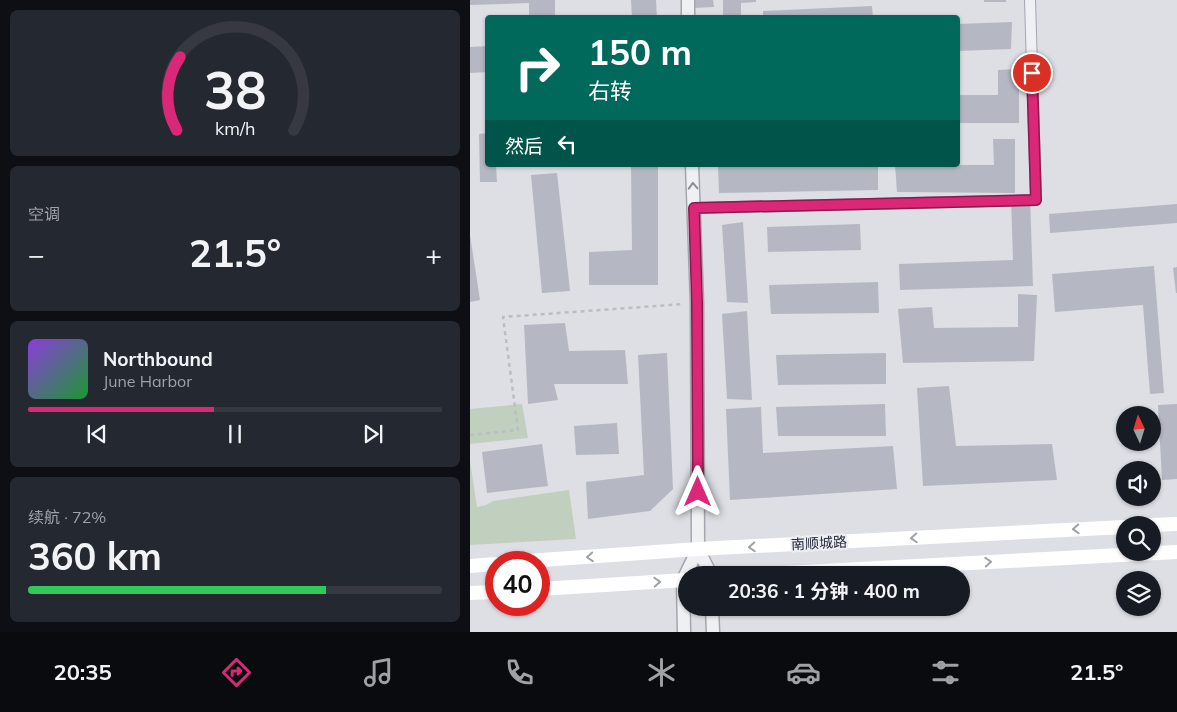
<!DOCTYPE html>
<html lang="zh">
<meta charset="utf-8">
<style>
body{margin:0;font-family:Mulish,"Noto Sans SC",sans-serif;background:#242831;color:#f1f3f6;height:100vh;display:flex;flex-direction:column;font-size:19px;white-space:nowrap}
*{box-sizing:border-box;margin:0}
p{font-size:16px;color:#9ea1a6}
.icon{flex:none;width:28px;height:28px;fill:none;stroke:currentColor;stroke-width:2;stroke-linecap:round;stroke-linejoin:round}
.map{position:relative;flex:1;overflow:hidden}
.panel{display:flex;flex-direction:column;gap:10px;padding:10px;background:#0d0f14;width:470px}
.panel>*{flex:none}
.top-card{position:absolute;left:15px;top:15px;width:475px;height:152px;border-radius:5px;box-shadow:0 1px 4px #0004;background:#00695c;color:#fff;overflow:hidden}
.needle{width:32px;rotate:356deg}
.tools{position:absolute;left:646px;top:406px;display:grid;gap:10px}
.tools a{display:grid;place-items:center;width:45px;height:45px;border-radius:50%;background:#171b24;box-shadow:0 1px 4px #0004;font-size:25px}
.speed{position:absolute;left:15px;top:551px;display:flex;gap:10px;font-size:25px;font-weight:700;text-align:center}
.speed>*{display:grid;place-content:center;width:65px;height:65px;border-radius:50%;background:#171b24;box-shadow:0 1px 4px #0004;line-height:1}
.speed .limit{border:8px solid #d22;background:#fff;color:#111}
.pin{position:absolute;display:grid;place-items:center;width:42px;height:42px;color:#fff;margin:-21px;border:2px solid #fff;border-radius:50%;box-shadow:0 1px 5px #0007}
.me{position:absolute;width:55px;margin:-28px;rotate:0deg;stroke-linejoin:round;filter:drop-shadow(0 0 4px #0008)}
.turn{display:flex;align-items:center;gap:18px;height:105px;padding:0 20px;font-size:22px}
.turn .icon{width:65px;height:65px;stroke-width:2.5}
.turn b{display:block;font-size:35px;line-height:42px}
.then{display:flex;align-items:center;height:48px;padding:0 20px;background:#0003;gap:10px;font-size:19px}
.big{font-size:38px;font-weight:700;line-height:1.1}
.panel .card{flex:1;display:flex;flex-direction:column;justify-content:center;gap:8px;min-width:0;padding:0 18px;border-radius:8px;background:#242831}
.panel .dial{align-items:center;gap:0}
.dial svg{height:130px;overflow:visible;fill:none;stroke:#363941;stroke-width:7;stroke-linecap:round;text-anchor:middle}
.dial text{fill:#f1f3f6;stroke:none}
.song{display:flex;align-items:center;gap:15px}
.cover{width:60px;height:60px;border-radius:8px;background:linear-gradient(135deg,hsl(270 70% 55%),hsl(130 70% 35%))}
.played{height:5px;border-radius:2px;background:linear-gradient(90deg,#db2777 45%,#363941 45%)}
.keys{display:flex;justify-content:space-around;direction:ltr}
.heat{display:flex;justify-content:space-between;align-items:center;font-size:28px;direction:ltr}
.charge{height:8px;border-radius:4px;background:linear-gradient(90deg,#34c759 72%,#363941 0)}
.trip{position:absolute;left:208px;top:566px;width:292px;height:50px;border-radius:25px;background:#171b24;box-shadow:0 1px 4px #0004;font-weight:700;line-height:50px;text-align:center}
.menu{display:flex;height:80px;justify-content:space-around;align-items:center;background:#090b0e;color:#9ea1a6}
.menu .icon{width:35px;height:35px}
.menu .current{color:#db2777}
.menu b{font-size:22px;color:#f1f3f6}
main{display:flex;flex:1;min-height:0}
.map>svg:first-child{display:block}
</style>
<main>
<section class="panel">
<div class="card dial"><svg viewBox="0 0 100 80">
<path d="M14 69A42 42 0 1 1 86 69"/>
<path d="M14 69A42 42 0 0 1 16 24" stroke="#db2777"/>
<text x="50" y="56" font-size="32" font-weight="700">38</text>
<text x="50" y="72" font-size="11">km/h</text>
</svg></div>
<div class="card"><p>空调</p>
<div class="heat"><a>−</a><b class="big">21.5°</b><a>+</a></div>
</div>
<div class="card">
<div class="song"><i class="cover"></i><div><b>Northbound</b><p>June Harbor</p></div></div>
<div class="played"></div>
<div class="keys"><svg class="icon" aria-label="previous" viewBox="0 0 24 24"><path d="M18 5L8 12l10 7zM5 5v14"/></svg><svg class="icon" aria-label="pause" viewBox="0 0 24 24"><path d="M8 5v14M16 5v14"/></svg><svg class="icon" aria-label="next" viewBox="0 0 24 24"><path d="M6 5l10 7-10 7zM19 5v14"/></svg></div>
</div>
<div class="card"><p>续航 · 72%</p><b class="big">360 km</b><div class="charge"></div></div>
</section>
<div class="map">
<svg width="707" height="632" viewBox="0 0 707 632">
<rect width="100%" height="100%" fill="#dddfe5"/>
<path fill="#c1cfbf" d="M 52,404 L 58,438 L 0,444 L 0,409 Z
M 0,461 L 7,507 L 16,505 L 23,501 L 99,490 L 106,539 L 0,545 Z"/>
<path fill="#b5b8c2" d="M 0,0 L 85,0 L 85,18 L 59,18 L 59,3 L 0,5 Z
M 161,0 L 186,0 L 187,18 L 162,18 Z
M 222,0 L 243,0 L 244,7 L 223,8 Z
M 253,0 L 286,0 L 286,2 L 271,3 L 271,18 L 253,18 Z
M 514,0 L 536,0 L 536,2 L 514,2 Z
M 402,6 L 403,18 L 293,18 L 293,11 Z
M 542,22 L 541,49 L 488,51 L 488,24 Z
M 18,46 L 18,72 L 0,73 L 0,47 Z
M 549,69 L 549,123 L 488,123 L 488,95 L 528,95 L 528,70 Z
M 18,133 L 18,165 L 26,165 L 27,182 L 10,182 L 9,134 Z
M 523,139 L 545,139 L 545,193 L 427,192 L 425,165 L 524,165 Z
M 161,165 L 188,165 L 188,285 L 119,285 L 119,252 L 162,250 Z
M 248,165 L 408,165 L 408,190 L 249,193 Z
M 87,173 L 100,291 L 72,293 L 61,175 Z
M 560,197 L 563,286 L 430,290 L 429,264 L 543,260 L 541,198 Z
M 707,204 L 707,223 L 580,233 L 579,214 Z
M 273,222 L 278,303 L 257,302 L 252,225 Z
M 390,224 L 391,250 L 298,252 L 297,227 Z
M 0,235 L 10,300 L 0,302 Z
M 684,266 L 694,393 L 680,394 L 673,305 L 585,312 L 582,274 Z
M 707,267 L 707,293 L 706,293 L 703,268 Z
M 408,282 L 409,313 L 301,314 L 299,285 Z
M 548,294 L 567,295 L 564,361 L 433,363 L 428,309 L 462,307 L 464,328 L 548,327 Z
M 277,311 L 282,400 L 257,399 L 252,314 Z
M 95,323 L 99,351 L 155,350 L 158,384 L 84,384 L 88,400 L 58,404 L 54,325 Z
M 197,353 L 203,489 L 180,511 L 118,519 L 116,482 L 174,475 L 168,355 Z
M 416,353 L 416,384 L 308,385 L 306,355 Z
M 479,386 L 486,446 L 582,444 L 587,480 L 453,486 L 447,388 Z
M 415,404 L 416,436 L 308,436 L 306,407 Z
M 707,404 L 707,479 L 692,480 L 688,405 Z
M 291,407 L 293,453 L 423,446 L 427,489 L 260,500 L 256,409 Z
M 147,423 L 149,454 L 106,455 L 104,426 Z
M 72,444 L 78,486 L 17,493 L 12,452 Z"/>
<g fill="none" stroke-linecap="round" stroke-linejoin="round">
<g stroke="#a3a6af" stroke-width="12">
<path id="minor" d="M 224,208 L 566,200 L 560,0"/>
</g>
<g stroke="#a3a6af" stroke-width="15">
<path id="tertiary" d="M 218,0 L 218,18
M 222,165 L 227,303 L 228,549 L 241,575
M 242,608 L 243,632
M 214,632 L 213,580 L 228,549"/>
</g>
<path stroke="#bbbdc4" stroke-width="2.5" stroke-dasharray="4 4" stroke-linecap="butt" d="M 0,435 L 48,430 L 33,317 L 214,304"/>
<use href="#minor" stroke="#eff0f4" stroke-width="10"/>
<use href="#tertiary" stroke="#eff0f4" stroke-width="12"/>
<path stroke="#fff" stroke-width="14" d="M 682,525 L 707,524
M 43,562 L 228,549 L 655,527
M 0,566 L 26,564
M 278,575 L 707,552
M 69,589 L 216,580
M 0,593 L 26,592"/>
</g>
<defs><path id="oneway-chevron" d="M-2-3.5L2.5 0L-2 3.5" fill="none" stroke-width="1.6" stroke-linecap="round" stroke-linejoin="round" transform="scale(1.25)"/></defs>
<use stroke="#8c8e98" href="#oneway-chevron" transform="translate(223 186) rotate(-92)"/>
<g stroke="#9ea0a7">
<use href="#oneway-chevron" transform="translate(606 529) rotate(177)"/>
<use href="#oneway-chevron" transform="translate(444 538) rotate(177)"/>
<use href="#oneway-chevron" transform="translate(282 547) rotate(177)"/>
<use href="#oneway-chevron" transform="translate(120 557) rotate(176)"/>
<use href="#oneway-chevron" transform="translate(518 562) rotate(-3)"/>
<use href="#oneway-chevron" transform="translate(187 582) rotate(-3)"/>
</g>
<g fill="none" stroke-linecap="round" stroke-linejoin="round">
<g stroke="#8e194d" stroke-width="12">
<path id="route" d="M 228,492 L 227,302 L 224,208 L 566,200 L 562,73"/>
</g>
<use href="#route" stroke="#db2777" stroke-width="9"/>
</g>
<g text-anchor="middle" stroke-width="4.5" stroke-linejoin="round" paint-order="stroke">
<g font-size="14" fill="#282c3b" stroke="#eceef3">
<text transform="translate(349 543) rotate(-3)" y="5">南顺城路</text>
</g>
</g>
</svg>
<div class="tools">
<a><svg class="needle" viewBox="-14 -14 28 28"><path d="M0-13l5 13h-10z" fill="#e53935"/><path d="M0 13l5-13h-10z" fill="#9ea1a6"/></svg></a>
<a><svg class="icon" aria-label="sound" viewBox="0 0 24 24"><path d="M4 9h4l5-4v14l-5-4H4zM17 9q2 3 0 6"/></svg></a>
<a><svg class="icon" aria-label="search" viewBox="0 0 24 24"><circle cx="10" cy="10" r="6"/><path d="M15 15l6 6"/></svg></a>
<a><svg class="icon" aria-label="layers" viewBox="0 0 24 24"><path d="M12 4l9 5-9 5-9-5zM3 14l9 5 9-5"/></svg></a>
</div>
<div class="speed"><div class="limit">40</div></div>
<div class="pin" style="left:562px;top:73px;background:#d93025"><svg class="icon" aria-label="arrive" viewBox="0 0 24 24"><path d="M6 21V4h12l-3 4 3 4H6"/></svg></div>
<svg class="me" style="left:228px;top:492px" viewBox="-20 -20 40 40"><path d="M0-17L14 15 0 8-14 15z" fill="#db2777" stroke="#fff" stroke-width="4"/></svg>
<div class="trip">20:36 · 1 分钟 · 400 m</div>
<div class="top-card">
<div class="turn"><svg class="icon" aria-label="right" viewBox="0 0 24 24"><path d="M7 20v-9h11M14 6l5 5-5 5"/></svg><div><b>150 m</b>右转</div></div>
<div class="then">然后<svg class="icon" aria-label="left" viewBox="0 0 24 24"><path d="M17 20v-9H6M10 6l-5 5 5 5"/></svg></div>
</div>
</div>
</main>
<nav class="menu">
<b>20:35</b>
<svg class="icon current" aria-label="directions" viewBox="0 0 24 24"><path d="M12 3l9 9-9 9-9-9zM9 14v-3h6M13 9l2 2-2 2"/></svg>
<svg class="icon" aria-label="music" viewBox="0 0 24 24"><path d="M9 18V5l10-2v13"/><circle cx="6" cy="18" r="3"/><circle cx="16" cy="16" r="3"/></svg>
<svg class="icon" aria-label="phone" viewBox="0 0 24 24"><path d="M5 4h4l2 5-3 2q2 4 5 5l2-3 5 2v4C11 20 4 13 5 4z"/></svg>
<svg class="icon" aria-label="climate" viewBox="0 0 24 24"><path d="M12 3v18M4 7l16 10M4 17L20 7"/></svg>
<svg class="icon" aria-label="car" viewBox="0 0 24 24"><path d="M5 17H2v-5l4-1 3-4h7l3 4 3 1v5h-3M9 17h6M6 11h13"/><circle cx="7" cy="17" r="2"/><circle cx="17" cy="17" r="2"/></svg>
<svg class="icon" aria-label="filters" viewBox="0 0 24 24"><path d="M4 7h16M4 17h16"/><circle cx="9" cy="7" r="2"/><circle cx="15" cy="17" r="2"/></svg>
<b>21.5°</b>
</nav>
